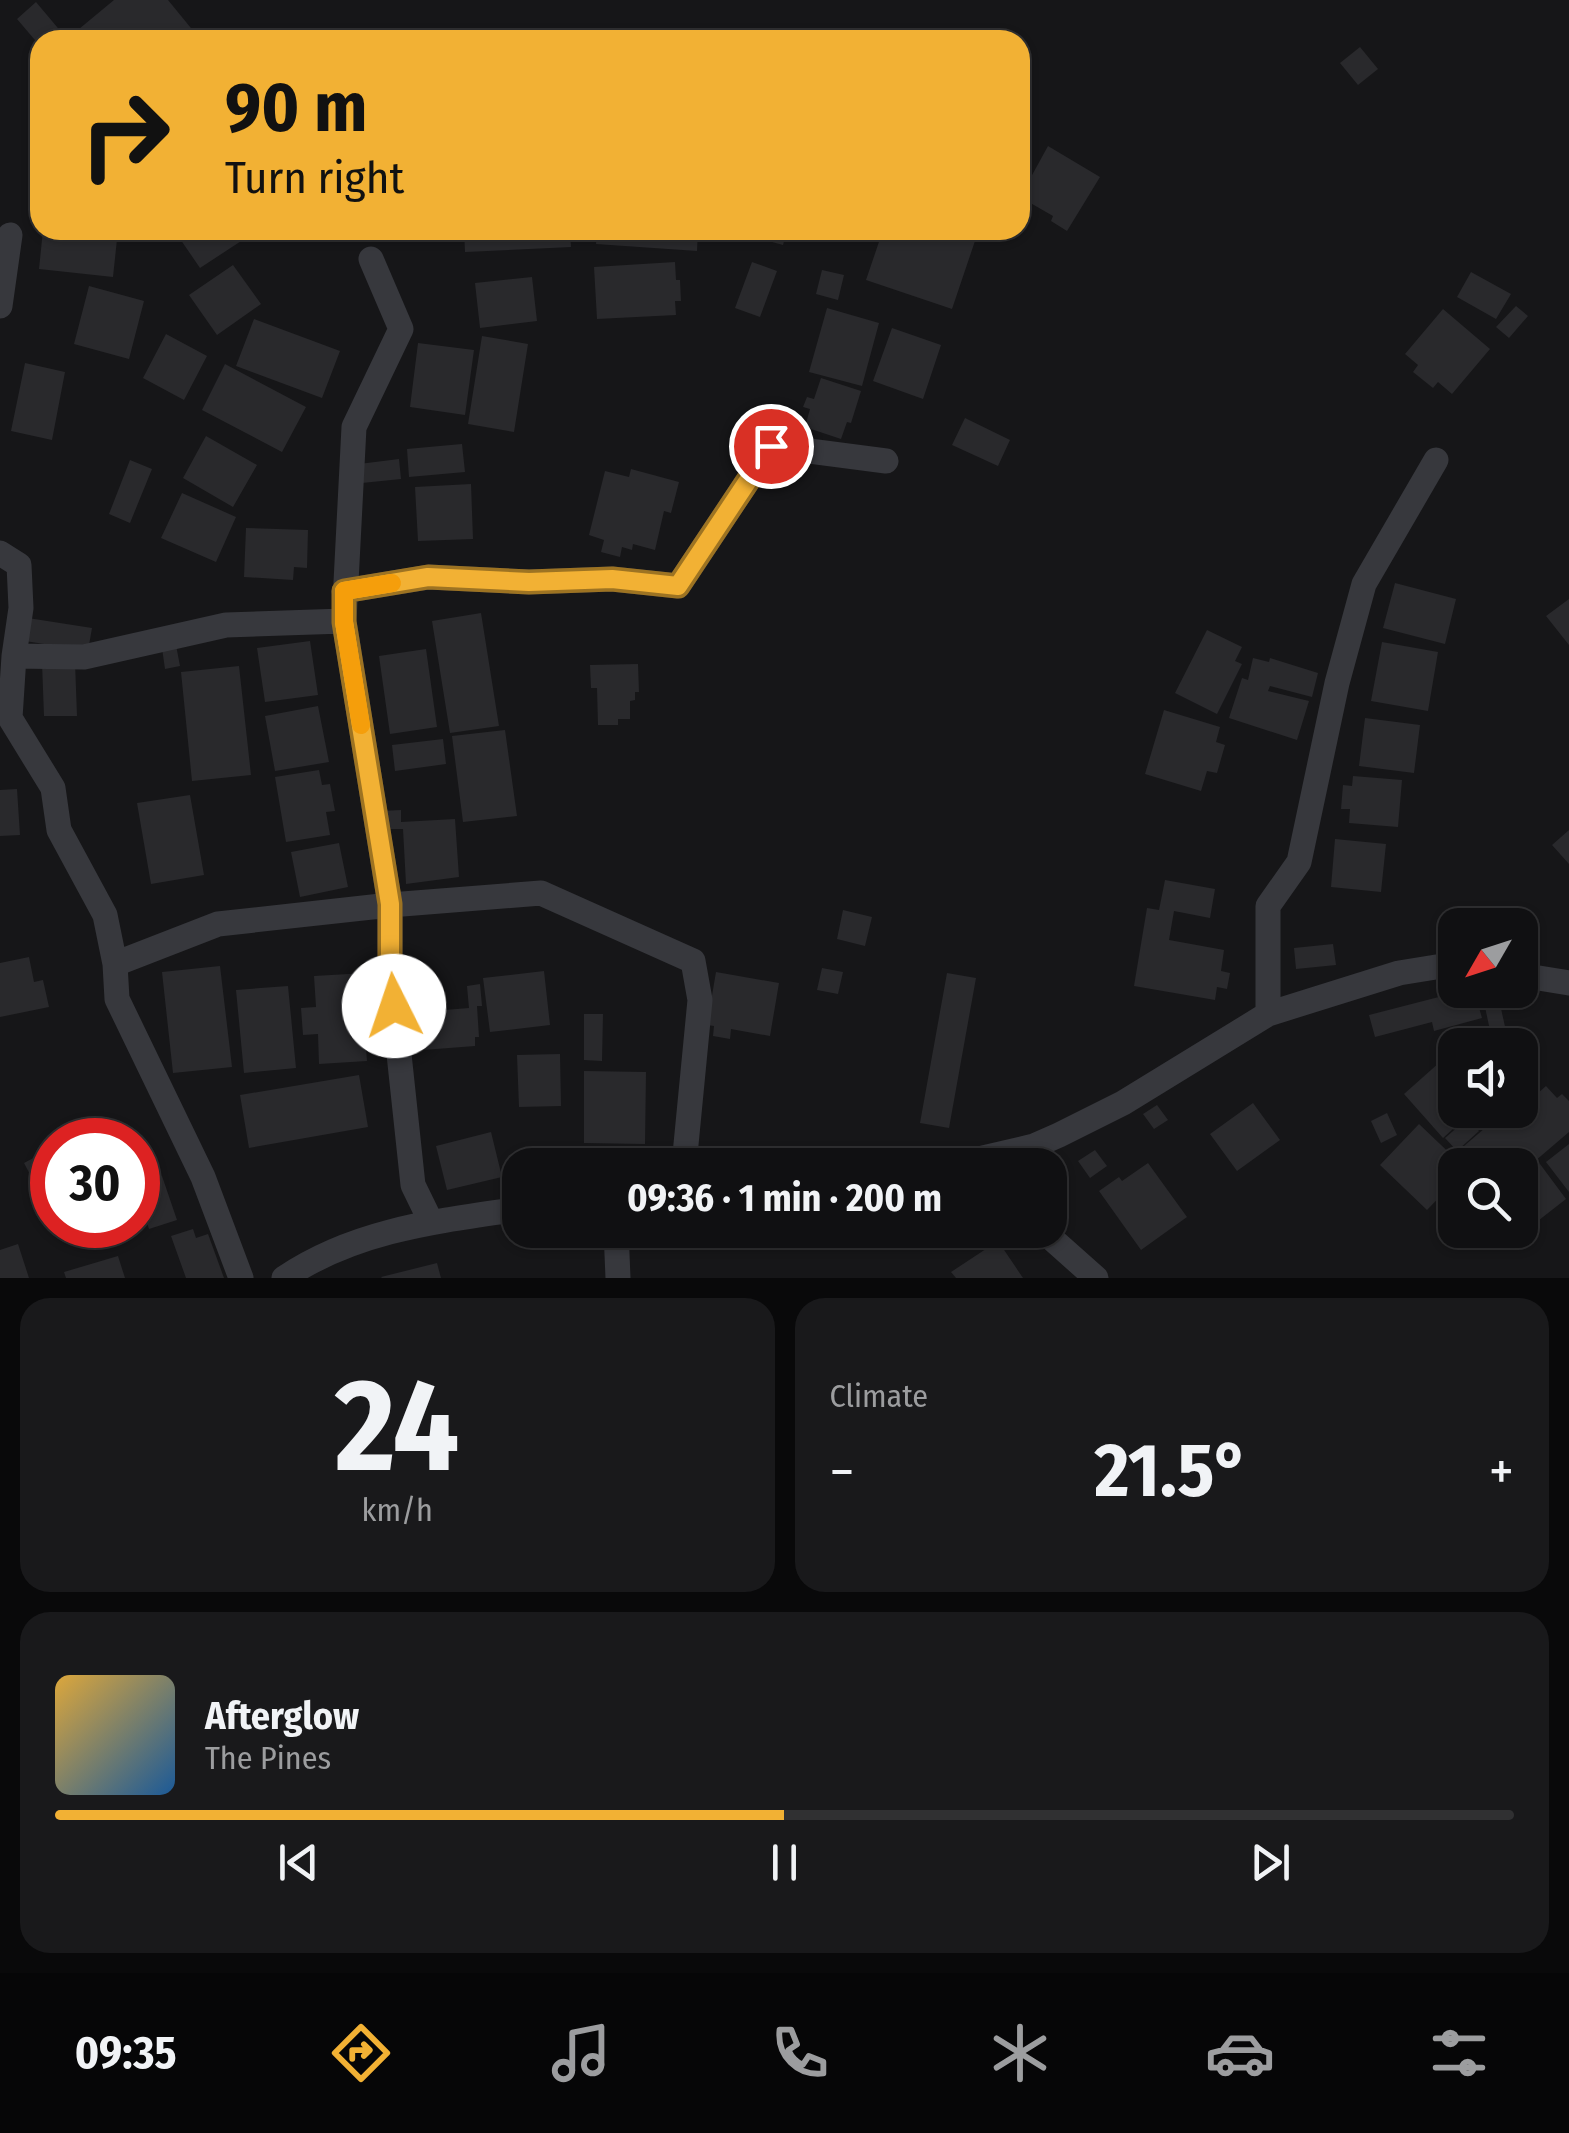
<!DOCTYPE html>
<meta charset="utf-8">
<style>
body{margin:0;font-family:"Fira Sans Condensed",sans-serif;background:#19191b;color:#f1f3f6;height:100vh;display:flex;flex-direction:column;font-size:38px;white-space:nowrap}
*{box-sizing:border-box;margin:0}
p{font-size:32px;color:#9c9d9f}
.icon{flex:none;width:55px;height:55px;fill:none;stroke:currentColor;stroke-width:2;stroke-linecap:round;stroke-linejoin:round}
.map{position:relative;height:1278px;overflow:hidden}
.sheet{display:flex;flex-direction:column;gap:20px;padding:20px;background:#09090a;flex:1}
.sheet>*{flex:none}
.guide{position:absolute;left:30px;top:30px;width:1000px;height:210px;border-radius:30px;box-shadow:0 2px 8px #0004,0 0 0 2px #303032;background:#f2b134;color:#111;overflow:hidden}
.needle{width:65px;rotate:231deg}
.controls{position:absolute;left:1438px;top:908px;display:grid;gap:20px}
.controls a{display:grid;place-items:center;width:100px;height:100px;border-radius:20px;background:#101012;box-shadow:0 2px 8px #0004,0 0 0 2px #303032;font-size:50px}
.speed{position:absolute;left:30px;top:1118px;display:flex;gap:20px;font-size:50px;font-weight:700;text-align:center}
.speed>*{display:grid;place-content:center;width:130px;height:130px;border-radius:50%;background:#101012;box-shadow:0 2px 8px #0004,0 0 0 2px #303032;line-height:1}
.speed .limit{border:15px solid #d22;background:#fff;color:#111}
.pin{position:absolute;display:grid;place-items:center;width:85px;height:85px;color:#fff;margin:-42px;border:5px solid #fff;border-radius:50%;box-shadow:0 2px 10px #0007}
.me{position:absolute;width:110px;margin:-55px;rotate:356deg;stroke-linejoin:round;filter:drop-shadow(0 0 8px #0008)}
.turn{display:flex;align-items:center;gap:35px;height:210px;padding:0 30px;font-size:45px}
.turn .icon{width:130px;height:130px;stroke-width:2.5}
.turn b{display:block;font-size:70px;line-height:85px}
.big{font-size:75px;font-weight:700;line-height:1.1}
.sheet .widget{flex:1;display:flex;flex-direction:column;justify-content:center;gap:15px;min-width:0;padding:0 35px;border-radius:30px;background:#19191b}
.sheet .dial{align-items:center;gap:0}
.dial b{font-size:130px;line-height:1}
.song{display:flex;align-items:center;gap:30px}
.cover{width:120px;height:120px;border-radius:15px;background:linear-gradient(135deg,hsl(40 70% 55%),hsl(210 70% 35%))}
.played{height:10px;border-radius:5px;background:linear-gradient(90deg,#f2b134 50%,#303032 50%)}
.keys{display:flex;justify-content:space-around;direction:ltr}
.heat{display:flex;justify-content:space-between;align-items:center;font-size:55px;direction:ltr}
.sheet .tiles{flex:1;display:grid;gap:20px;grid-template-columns:1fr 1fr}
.widget:last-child{grid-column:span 2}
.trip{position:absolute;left:502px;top:1148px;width:565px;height:100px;border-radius:30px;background:#101012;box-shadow:0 2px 8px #0004,0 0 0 2px #303032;font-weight:700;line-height:100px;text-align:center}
.menu{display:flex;height:160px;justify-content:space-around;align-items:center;background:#060607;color:#9c9d9f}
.menu .icon{width:70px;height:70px}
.menu .selected{color:#f2b134}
.menu b{font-size:45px;color:#f1f3f6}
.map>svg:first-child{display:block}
</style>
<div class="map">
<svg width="1569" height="1278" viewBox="0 0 1569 1278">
<rect width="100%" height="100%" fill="#161618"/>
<path fill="#29292c" d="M 114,0 L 168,0 L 195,33 L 187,40 L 88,40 L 79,29 Z
M 36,2 L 68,40 L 40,40 L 40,46 L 17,19 Z
M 1360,47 L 1378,69 L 1358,85 L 1340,63 Z
M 1048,146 L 1100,177 L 1067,231 L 1051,221 L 1053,216 L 1020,197 Z
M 43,230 L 118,230 L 113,277 L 39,269 Z
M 174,230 L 258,230 L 200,268 Z
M 464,230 L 570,230 L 571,247 L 465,252 Z
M 597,230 L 698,230 L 697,251 L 596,244 Z
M 744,230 L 787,230 L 783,245 L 743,234 Z
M 883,230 L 952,230 L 976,238 L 952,309 L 866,280 Z
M 675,262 L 676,280 L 680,280 L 681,301 L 675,301 L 676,315 L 597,319 L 594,267 Z
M 752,262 L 777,271 L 760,317 L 735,308 Z
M 233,265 L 261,304 L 217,335 L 189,295 Z
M 822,270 L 844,275 L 838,300 L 816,294 Z
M 1471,272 L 1511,294 L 1496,319 L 1457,297 Z
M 532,277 L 537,321 L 480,328 L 475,283 Z
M 89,286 L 144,301 L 129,359 L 74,344 Z
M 1516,306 L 1528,316 L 1509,338 L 1496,327 Z
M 827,308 L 879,323 L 862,386 L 809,372 Z
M 1443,309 L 1490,349 L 1452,394 L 1438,382 L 1433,388 L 1413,372 L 1418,365 L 1405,354 Z
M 254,319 L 340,351 L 322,398 L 236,366 Z
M 892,328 L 941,345 L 923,399 L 873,381 Z
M 166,334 L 207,356 L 184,400 L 143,378 Z
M 482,336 L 528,344 L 514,432 L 468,424 Z
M 418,343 L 474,350 L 465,415 L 410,407 Z
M 25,363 L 65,372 L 52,440 L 11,431 Z
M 225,364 L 306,407 L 282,452 L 202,410 Z
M 821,378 L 861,391 L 851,423 L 847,422 L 841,439 L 805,427 L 810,409 L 803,407 L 807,397 L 814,399 Z
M 965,418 L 1010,440 L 998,466 L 952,445 Z
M 206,436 L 257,465 L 233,507 L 183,478 Z
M 462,444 L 465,472 L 409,477 L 407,449 Z
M 399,459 L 401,479 L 362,483 L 359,464 Z
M 130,460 L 152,469 L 130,523 L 109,514 Z
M 631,469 L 679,482 L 671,513 L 664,511 L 655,550 L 633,544 L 632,550 L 622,547 L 620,557 L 601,552 L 604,540 L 589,535 L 605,471 L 629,477 Z
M 471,484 L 473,539 L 418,541 L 415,487 Z
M 182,493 L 236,517 L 216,562 L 161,538 Z
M 246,528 L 308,530 L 307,568 L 294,567 L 293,580 L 244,577 Z
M 1395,583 L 1456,599 L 1445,644 L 1383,628 Z
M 1569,599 L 1569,645 L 1546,616 Z
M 481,613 L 499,726 L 450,733 L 432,621 Z
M 28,618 L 92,628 L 88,651 L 25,641 Z
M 1207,630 L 1242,647 L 1235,661 L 1242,664 L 1217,714 L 1175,693 Z
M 310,641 L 318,695 L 265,702 L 257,648 Z
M 1382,642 L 1438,652 L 1428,711 L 1371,701 Z
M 176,645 L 180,666 L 165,669 L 162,648 Z
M 426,649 L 437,727 L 390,734 L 379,656 Z
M 1253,658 L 1269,662 L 1270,658 L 1318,673 L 1312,697 L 1270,686 L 1268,691 L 1309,701 L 1297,740 L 1229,718 L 1242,678 L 1248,680 Z
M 75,662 L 77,716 L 44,716 L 42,663 Z
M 638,664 L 639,692 L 635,692 L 635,700 L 630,701 L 630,719 L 618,719 L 618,725 L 598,725 L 597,688 L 591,688 L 590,665 Z
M 239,666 L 251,775 L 192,781 L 181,672 Z
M 318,706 L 329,762 L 275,771 L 265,716 Z
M 1164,710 L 1220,727 L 1216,742 L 1225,745 L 1217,773 L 1207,771 L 1201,791 L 1145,774 Z
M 1365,718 L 1420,725 L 1414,773 L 1359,766 Z
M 505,730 L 517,816 L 463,822 L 452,736 Z
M 443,739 L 446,764 L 395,771 L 392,745 Z
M 319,770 L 322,785 L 330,784 L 335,811 L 326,812 L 330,835 L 286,842 L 275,777 Z
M 1353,776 L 1402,780 L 1398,827 L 1349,823 L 1350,809 L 1341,809 L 1343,785 L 1352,786 Z
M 17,789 L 20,835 L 0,836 L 0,790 Z
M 190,795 L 204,875 L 151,884 L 137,803 Z
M 401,810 L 401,822 L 455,819 L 459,877 L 406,884 L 403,829 L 382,829 L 382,811 Z
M 1569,830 L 1569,864 L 1552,845 Z
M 1335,839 L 1386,844 L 1381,892 L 1331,887 Z
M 339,843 L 348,887 L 300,897 L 291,852 Z
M 1165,880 L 1215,889 L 1210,918 L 1174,911 L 1169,940 L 1224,950 L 1221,971 L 1230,973 L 1227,989 L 1217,987 L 1215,1000 L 1134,986 L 1147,908 L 1159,910 Z
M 843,910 L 872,917 L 865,946 L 837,939 Z
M 1333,944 L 1336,965 L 1296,969 L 1294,948 Z
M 29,957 L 34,982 L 43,980 L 49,1007 L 0,1017 L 0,963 Z
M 220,966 L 232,1067 L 173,1073 L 162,972 Z
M 822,968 L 843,972 L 838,994 L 817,990 Z
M 544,971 L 550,1025 L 490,1032 L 483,978 Z
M 716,972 L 779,983 L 770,1036 L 731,1029 L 730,1039 L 713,1036 L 714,1026 L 707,1025 Z
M 366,973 L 370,1049 L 366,1048 L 367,1061 L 319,1064 L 318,1034 L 303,1035 L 301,1008 L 316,1007 L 314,976 Z
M 947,973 L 976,978 L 949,1128 L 920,1123 Z
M 480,984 L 482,1006 L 477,1006 L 479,1037 L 475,1037 L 475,1046 L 423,1050 L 420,1012 L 469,1008 L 467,986 Z
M 288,986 L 296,1068 L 244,1073 L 236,990 Z
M 1466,990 L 1474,990 L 1482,1018 L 1434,1031 L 1432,1022 L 1375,1037 L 1369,1015 Z
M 1500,1004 L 1506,1031 L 1491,1035 L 1485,1007 Z
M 584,1014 L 603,1014 L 602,1061 L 584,1060 Z
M 560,1054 L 561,1106 L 519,1107 L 517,1055 Z
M 1440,1062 L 1446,1068 L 1451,1064 L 1455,1068 L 1455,1110 L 1474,1110 L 1443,1138 L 1404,1094 Z
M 584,1071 L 646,1072 L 645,1144 L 584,1143 Z
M 359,1075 L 368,1127 L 249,1148 L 240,1095 Z
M 1546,1086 L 1557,1098 L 1562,1094 L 1569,1101 L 1569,1132 L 1520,1174 L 1520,1165 L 1481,1165 L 1464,1146 L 1506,1110 L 1520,1110 L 1520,1097 L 1523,1094 L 1529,1101 Z
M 1253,1103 L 1280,1140 L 1237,1171 L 1210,1134 Z
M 1157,1105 L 1168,1120 L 1154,1129 L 1143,1114 Z
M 1387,1113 L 1397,1135 L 1381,1143 L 1371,1121 Z
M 1468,1118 L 1479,1131 L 1457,1151 L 1445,1138 Z
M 1419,1124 L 1462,1165 L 1455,1165 L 1455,1181 L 1427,1210 L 1380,1165 Z
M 491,1132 L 502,1177 L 447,1190 L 436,1146 Z
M 1569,1144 L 1569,1192 L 1546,1162 Z
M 52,1148 L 52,1202 L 46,1205 L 24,1163 Z
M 1095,1150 L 1107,1166 L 1090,1178 L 1078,1161 Z
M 1148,1163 L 1187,1217 L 1141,1250 L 1099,1191 L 1119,1177 L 1122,1181 Z
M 1540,1164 L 1566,1199 L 1534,1224 L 1520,1205 L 1520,1180 Z
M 162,1176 L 177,1220 L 149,1229 L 138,1195 L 138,1184 Z
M 193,1229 L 196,1238 L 208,1234 L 224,1278 L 186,1278 L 171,1236 Z
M 998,1241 L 1023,1278 L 956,1278 L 951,1272 Z
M 18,1244 L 29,1278 L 0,1278 L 0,1250 Z
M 118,1256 L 125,1278 L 66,1278 L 64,1272 Z
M 437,1263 L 441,1278 L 382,1278 L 381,1277 Z"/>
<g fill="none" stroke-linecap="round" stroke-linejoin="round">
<path stroke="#37383d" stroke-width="25" d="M 0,306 L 10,235
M 0,553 L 19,565 L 21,608 L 14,656
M 344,591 L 429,577 L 529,582 L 612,579 L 678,586 L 771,446 L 886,461
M 344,621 L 390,905 L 390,970 L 413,1185 L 431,1222
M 115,964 L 218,924 L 390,905 L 541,893 L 693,961 L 700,1000 L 684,1165
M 1520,975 L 1569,983
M 1268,1014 L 1268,906 L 1299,862 L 1337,683 L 1364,584 L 1436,460
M 953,1165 L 1034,1146 L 1059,1135 L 1123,1103 L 1268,1014 L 1399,973 L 1436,967 L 1455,967
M 616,1230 L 618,1278
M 1042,1230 L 1096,1278
M 241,1278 L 203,1177 L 117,999 L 115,964 L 105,915 L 59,830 L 53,788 L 10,718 L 14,656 L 84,657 L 226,625 L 344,621 L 354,427 L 401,329 L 371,259
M 284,1278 C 355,1230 437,1221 520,1209"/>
</g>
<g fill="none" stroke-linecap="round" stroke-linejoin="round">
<g stroke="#9d7322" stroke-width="25">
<path id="route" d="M 394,1006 L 390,970 L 390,904 L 344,622 L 344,591 L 428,577 L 529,582 L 612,579 L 678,586 L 771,446"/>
</g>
<use href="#route" stroke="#f2b134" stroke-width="18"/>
<path stroke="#f59e0b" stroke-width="18" d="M 361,725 L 344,622 L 344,591 L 392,583"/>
</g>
</svg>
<div class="controls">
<a><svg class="needle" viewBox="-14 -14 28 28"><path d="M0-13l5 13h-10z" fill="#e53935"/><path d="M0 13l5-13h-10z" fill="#9c9d9f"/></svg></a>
<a><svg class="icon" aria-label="sound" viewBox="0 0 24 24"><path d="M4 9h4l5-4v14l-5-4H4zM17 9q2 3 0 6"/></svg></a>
<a><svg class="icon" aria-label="search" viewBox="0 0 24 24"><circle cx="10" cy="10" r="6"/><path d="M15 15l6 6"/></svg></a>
</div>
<div class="speed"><div class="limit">30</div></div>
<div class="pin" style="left:771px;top:446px;background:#d93025"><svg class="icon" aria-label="arrive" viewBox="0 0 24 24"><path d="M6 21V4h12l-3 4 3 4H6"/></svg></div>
<svg class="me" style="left:394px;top:1006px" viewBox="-20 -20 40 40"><circle r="19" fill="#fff"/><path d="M0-13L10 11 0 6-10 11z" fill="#f2b134"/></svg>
<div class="trip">09:36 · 1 min · 200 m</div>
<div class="guide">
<div class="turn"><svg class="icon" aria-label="right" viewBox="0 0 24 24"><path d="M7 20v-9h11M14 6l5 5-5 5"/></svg><div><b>90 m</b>Turn right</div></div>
</div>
</div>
<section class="sheet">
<div class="tiles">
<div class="widget dial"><b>24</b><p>km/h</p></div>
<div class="widget"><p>Climate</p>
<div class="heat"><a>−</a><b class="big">21.5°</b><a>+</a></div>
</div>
<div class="widget">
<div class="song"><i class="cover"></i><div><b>Afterglow</b><p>The Pines</p></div></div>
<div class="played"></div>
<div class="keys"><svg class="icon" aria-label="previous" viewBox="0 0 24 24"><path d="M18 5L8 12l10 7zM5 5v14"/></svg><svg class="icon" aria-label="pause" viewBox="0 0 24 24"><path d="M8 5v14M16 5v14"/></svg><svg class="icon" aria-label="next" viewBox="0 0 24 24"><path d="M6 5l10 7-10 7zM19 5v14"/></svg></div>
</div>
</div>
</section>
<nav class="menu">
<b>09:35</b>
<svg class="icon selected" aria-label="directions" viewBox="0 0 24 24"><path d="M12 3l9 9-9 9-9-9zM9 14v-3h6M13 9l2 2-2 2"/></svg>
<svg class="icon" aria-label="music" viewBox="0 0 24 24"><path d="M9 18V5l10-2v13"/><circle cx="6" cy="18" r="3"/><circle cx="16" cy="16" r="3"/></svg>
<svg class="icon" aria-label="phone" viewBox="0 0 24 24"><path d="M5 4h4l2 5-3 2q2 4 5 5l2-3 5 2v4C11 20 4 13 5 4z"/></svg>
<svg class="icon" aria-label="climate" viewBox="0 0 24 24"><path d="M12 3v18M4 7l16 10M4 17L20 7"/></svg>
<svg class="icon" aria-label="car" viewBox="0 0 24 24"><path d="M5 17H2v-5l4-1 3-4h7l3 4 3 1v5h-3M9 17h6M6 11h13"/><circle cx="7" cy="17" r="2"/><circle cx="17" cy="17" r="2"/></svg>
<svg class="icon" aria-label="filters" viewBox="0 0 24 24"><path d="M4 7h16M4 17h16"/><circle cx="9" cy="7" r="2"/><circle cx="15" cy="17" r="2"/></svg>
</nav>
